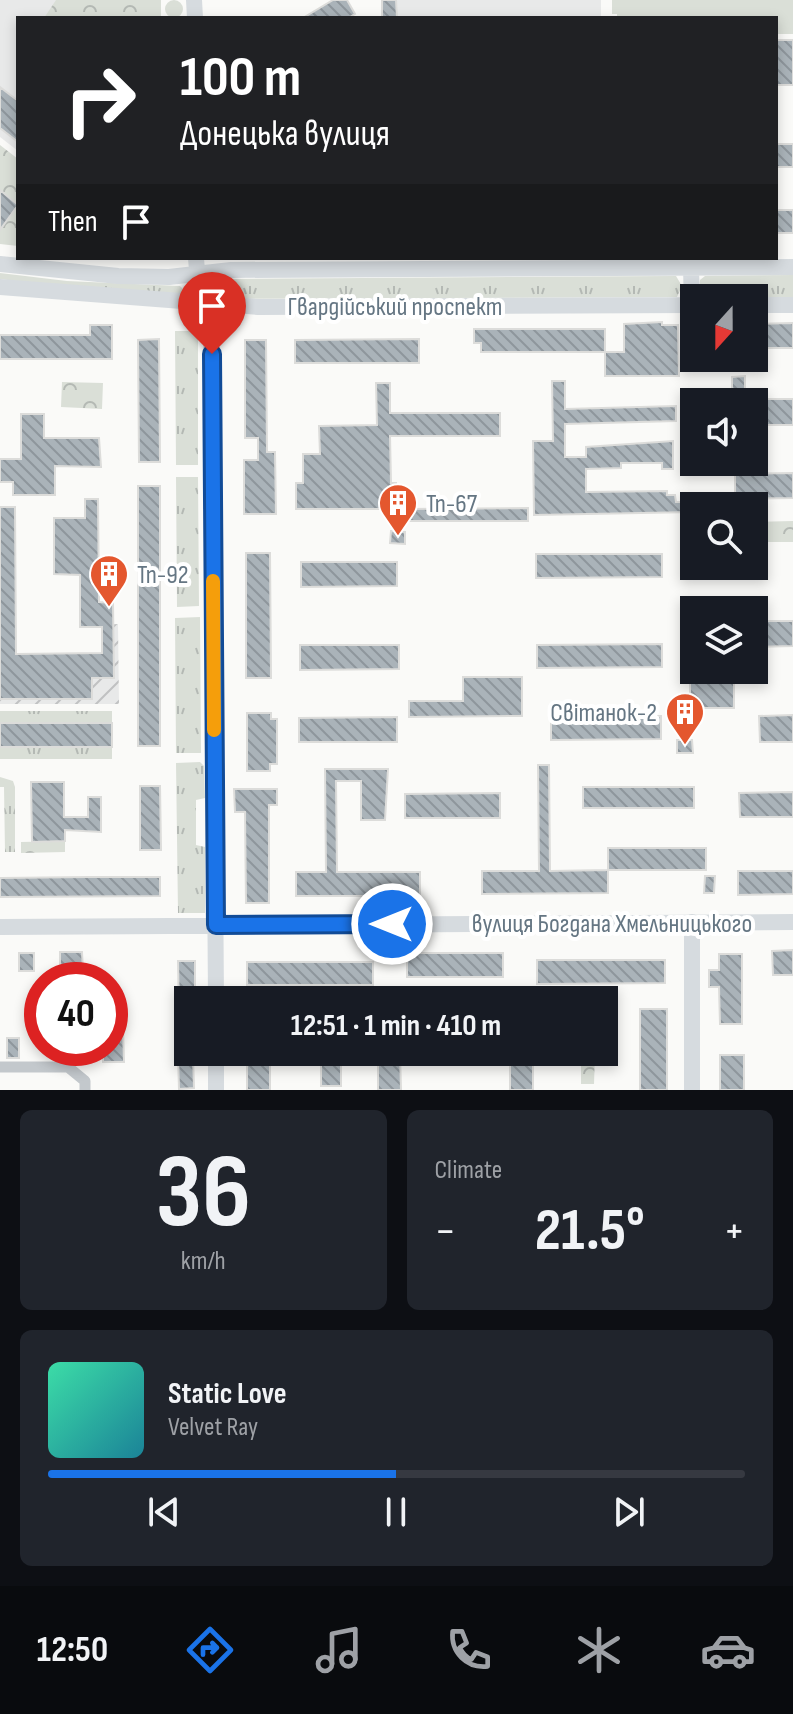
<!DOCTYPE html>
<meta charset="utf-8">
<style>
body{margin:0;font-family:"Sofia Sans Condensed",sans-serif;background:#20242c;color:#f1f3f6;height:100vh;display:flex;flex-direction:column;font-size:30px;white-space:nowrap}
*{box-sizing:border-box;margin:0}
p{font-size:26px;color:#9ea1a6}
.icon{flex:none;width:44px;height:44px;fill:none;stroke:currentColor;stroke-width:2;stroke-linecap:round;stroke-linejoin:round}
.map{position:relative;height:1090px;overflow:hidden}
.sheet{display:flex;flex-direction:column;gap:20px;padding:20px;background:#0d0f14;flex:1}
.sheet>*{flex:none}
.guide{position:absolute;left:16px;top:16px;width:762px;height:244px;border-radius:0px;box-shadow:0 4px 12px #0003;background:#202124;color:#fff;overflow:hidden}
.needle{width:52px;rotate:201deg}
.buttons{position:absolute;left:680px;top:284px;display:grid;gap:16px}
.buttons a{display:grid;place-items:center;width:88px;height:88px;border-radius:0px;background:#171b24;box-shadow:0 4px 12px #0003;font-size:40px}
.speed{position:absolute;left:24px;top:962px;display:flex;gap:16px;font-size:40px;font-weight:700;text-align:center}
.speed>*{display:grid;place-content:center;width:104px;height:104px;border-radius:50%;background:#171b24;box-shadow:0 4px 12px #0003;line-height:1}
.speed .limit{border:12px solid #d22;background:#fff;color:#111}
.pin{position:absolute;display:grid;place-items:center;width:68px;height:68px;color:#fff;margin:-82px -34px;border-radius:50% 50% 50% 0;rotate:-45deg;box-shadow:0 0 8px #0007}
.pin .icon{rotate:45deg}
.me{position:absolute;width:88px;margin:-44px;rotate:270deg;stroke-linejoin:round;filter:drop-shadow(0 0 6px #0008)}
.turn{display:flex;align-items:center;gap:28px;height:168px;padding:0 32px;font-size:36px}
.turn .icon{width:104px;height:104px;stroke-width:2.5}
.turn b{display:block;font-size:56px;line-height:68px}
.then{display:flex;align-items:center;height:76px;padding:0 32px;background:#0003;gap:16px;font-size:30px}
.big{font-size:60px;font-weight:700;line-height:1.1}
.sheet .tile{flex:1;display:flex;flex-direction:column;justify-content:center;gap:12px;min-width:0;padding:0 28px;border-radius:12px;background:#20242c}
.sheet .dial{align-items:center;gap:0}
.dial b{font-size:104px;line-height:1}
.song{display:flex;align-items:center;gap:24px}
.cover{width:96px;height:96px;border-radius:12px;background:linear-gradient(135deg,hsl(160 70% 55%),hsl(190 70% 35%))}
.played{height:8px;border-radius:4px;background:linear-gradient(90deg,#1a73e8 50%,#363941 50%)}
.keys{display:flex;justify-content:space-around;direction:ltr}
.heat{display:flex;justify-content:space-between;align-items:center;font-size:44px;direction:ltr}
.sheet .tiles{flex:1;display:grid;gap:20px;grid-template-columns:1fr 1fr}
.tile:last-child{grid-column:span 2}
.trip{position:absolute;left:174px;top:986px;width:444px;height:80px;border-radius:0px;background:#171b24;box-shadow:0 4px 12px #0003;font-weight:700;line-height:80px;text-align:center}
.menu{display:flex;height:128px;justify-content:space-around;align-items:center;background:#090b0e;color:#9ea1a6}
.menu .icon{width:56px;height:56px}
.menu .active{color:#1a73e8}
.menu b{font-size:36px;color:#f1f3f6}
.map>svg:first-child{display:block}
</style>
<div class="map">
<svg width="793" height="1090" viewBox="0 0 793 1090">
<defs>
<pattern id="industrial-furrows" width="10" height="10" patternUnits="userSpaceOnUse" patternTransform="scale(2)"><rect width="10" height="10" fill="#e8e9e9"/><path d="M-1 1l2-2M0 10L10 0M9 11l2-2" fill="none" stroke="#c0c1c2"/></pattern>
<pattern id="grass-tufts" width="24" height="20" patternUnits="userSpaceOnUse" patternTransform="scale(2)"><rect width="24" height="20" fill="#dadfd7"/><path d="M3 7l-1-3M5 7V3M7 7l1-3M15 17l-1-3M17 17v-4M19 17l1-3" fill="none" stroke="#b4b9b4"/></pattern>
<pattern id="park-crowns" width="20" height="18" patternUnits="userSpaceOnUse" patternTransform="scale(2)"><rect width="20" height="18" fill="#dadfd7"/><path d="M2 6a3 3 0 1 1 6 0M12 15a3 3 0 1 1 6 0" fill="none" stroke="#b4b9b4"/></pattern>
<pattern id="building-back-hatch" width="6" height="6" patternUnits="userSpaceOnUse" patternTransform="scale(2)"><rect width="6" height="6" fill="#aab3b9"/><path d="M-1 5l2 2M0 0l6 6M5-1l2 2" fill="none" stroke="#8e969c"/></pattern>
</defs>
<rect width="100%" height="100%" fill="#fafaf8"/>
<path fill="#e8e9e9" d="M 0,0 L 161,0 L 161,18 L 18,18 L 18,151 L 0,137 Z
M 396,0 L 601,0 L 601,18 L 397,18 Z"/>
<path fill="url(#industrial-furrows)" d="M 118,624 L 119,704 L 0,704 L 0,665 L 102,665 L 102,625 Z"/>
<path fill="url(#grass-tufts)" d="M165 9a9 9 0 1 1 18 0a9 9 0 1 1-18 0Z
M 0,273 L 67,281 L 180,286 L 184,290 L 181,294 L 66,288 L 0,279 Z
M 793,275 L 793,297 L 707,298 L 699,292 L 700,280 L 705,276 Z
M 676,276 L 682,286 L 677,297 L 224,299 L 221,290 L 227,279 Z
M 175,331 L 198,331 L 198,465 L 176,465 Z
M 176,477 L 198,477 L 199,606 L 177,607 Z
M 200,617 L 201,753 L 176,753 L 175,618 Z
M 0,711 L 112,711 L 112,722 L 0,722 Z
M 0,748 L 112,748 L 112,759 L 0,759 Z
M 200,762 L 204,766 L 205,798 L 196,800 L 196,845 L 205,847 L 205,913 L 178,913 L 176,763 Z
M 0,777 L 13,781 L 15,787 L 15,852 L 5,852 L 4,787 L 0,787 Z"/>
<path fill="url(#park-crowns)" d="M 56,0 L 161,0 L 161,18 L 44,18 Z
M 0,145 L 18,159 L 18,246 L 0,244 Z
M 62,382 L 103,383 L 102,409 L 61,407 Z
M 793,521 L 793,542 L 758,542 L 757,522 Z
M 65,841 L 65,852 L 21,853 L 21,842 Z
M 581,1052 L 595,1052 L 594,1084 L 581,1084 Z"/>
<path fill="#dadfd7" d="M 612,0 L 793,0 L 793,34 L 776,34 L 776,18 L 617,18 L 617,14 L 612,14 Z"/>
<path fill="url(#building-back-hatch)" stroke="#dcdcda" stroke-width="2" d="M 333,0 L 347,0 L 355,14 L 348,18 L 303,18 Z
M 382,0 L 396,0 L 397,18 L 382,18 Z
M 776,40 L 793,40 L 793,85 L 776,85 Z
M 0,87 L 18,101 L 18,142 L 0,128 Z
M 776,144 L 793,144 L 793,167 L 776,167 Z
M 0,190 L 18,205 L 0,230 Z
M 776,210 L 793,210 L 793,233 L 776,233 Z
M 662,322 L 662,325 L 678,325 L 679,376 L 605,376 L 605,352 L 624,352 L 624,324 Z
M 793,323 L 793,348 L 754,348 L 754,324 Z
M 90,325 L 112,325 L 112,359 L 0,359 L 0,335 L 90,335 Z
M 474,329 L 605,329 L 605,352 L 481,352 L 481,343 L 474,343 Z
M 159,339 L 160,462 L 139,462 L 138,340 Z
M 419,339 L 419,363 L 295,363 L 295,340 Z
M 245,340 L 266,340 L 267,452 L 275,452 L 276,514 L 244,514 L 244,460 L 258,460 L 258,438 L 245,438 Z
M 745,376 L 745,402 L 732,402 L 732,377 Z
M 552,381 L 565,381 L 565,409 L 676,406 L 676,421 L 565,424 L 565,457 L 586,457 L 586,447 L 673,441 L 673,469 L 662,469 L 662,463 L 621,463 L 621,468 L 586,469 L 586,492 L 667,491 L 667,495 L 675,495 L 676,502 L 694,502 L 694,512 L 534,515 L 533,441 L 553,441 Z
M 376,383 L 390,383 L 390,413 L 500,413 L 500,436 L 390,436 L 391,483 L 396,483 L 396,509 L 296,509 L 296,483 L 303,483 L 303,454 L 320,454 L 319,426 L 377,425 Z
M 754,399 L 793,399 L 793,425 L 754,425 Z
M 21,414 L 44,414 L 44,438 L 99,438 L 101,467 L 55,466 L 55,495 L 13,495 L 13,482 L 0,482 L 0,459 L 21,459 Z
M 793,473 L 793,498 L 735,499 L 735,474 Z
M 138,486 L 160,486 L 160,746 L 138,746 Z
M 85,499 L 98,499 L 99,602 L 113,603 L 114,678 L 92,678 L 92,699 L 0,699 L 0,507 L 15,507 L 16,654 L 102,653 L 102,627 L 80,627 L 80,575 L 54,574 L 54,518 L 85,518 Z
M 528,508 L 528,521 L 405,521 L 405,509 Z
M 391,531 L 405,532 L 405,544 L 390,543 Z
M 246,553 L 270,553 L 271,678 L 246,678 Z
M 536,554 L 662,554 L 662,577 L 536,578 Z
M 301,562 L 397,562 L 397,586 L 301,587 Z
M 754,621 L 793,621 L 793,646 L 754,647 Z
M 662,644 L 662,667 L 537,668 L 537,645 Z
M 300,645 L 399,645 L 399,669 L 300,670 Z
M 690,673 L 734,673 L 734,708 L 700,708 L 700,717 L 690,717 Z
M 463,677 L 522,677 L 522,716 L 409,717 L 409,701 L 463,701 Z
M 247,713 L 271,713 L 271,719 L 277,719 L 277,764 L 270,764 L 270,771 L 247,771 Z
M 793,715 L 793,742 L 760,742 L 759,716 Z
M 551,716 L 661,716 L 661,739 L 551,740 Z
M 397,717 L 397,742 L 299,742 L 299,718 Z
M 0,723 L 112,723 L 112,747 L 0,747 Z
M 677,740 L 692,740 L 693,753 L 677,753 Z
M 538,765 L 549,765 L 550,871 L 608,870 L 608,893 L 482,894 L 482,871 L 539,871 Z
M 325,769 L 388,769 L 385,820 L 361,820 L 361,781 L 336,781 L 337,872 L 420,872 L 420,896 L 296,896 L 296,872 L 326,872 Z
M 31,782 L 64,782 L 64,817 L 88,817 L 88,797 L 101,797 L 101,832 L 65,830 L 65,841 L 32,842 Z
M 140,786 L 160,786 L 161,850 L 140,850 Z
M 583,787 L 694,787 L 694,808 L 583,808 Z
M 234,789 L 277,789 L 277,805 L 269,805 L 269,903 L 246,903 L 245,812 L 235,812 Z
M 793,792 L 793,817 L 740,817 L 739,793 Z
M 500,793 L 500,818 L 405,818 L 405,794 Z
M 608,848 L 706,848 L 706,870 L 608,870 Z
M 738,871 L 793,871 L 793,894 L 738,895 Z
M 705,876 L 715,876 L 714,893 L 704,893 Z
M 89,877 L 160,877 L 160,896 L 0,897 L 0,878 Z
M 793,950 L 793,975 L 773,975 L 772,951 Z
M 60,952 L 82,952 L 83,971 L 60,971 Z
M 19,953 L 34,953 L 34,971 L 19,971 Z
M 407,953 L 503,953 L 503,977 L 407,977 Z
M 719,954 L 742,954 L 742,1024 L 720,1024 L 719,987 L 709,987 L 709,970 L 719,970 Z
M 537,960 L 665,960 L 665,983 L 537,984 Z
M 178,961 L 195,961 L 195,1000 L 188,1000 L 188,1013 L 179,1014 Z
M 247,962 L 373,962 L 373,985 L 247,985 Z
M 640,1009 L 667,1009 L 667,1090 L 640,1090 Z
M 110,1027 L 123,1027 L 124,1062 L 103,1062 L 103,1048 L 110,1048 Z
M 7,1038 L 19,1038 L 19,1058 L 7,1058 Z
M 247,1052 L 270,1052 L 270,1090 L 247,1090 Z
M 321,1052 L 341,1052 L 341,1086 L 321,1086 Z
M 378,1052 L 400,1052 L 401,1090 L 378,1090 Z
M 510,1052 L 533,1052 L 533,1090 L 510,1090 Z
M 720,1055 L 744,1055 L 744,1090 L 720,1090 Z
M 178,1056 L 193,1056 L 194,1088 L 179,1089 Z"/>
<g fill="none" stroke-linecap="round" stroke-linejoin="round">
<path stroke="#c3c8cc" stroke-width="11" d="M 0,1067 L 68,1067 L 85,1081 L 85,1090"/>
<path stroke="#d6dbdf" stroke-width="16" d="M 194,0 L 195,18
M 196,258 L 197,271 L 211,320 L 216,1000
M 0,264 L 118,276 L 169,277 L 231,270 L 793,267
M 691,268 L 692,305
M 0,287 L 258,307 L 694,305
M 754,305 L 793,305
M 692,922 L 692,1090
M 0,927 L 793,922
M 216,1052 L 216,1090"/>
</g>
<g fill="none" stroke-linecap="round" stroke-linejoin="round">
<g stroke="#114b97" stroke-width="20">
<path id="route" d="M 212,354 L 216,925 L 392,924"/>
</g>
<use href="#route" stroke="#1a73e8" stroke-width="14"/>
<path stroke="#f59e0b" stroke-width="14" d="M 213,581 L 214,730"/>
</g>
<defs>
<g id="building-pin" transform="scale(2)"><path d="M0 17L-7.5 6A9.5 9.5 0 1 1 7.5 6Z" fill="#e4572e" stroke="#fff"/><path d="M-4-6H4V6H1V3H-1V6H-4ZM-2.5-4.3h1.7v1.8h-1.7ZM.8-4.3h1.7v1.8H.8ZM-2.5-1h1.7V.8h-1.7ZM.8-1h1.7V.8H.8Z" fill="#fff"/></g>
</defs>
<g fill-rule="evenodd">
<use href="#building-pin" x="398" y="503"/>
<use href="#building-pin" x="109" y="574"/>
<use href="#building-pin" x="685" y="712"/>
</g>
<g text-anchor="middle" stroke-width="8" stroke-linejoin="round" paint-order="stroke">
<g font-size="26" fill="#657683" stroke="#fff">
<text x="395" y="315">Гвардійський проспект</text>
<text x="612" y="932">вулиця Богдана Хмельницького</text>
</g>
<g font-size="26" fill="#657683" stroke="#fff" text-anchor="start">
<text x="426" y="512">Тп-67</text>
<text x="137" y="583">Тп-92</text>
<text x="657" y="721" text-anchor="end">Світанок-2</text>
</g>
</g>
</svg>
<div class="buttons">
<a><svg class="needle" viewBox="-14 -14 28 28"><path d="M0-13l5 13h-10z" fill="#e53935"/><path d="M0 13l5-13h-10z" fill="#9ea1a6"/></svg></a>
<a><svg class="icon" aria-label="sound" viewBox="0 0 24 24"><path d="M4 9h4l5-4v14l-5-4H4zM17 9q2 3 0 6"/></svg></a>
<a><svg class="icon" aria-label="search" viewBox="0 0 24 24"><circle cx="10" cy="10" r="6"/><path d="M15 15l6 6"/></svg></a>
<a><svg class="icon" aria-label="layers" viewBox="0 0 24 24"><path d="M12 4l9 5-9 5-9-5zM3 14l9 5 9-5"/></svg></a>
</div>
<div class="speed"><div class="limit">40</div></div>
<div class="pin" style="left:212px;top:354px;background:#d93025"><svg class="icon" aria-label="arrive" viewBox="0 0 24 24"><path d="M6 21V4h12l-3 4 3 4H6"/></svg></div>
<svg class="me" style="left:392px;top:924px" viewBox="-20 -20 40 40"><circle r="17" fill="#1a73e8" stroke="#fff" stroke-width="3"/><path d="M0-11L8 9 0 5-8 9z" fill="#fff"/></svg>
<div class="trip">12:51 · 1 min · 410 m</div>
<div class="guide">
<div class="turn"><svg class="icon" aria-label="right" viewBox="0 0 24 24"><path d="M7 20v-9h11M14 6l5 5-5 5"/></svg><div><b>100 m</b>Донецька вулиця</div></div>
<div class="then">Then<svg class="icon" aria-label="arrive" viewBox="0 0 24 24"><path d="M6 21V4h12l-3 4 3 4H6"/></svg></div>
</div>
</div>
<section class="sheet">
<div class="tiles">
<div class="tile dial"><b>36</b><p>km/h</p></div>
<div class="tile"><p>Climate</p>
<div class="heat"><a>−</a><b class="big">21.5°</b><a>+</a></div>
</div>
<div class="tile">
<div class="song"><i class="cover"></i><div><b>Static Love</b><p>Velvet Ray</p></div></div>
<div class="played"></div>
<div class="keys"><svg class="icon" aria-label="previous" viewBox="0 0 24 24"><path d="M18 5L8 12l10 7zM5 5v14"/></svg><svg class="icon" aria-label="pause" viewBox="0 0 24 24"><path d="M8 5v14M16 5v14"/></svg><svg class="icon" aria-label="next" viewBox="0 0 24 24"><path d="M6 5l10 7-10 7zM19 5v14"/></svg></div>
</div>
</div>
</section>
<nav class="menu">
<b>12:50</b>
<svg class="icon active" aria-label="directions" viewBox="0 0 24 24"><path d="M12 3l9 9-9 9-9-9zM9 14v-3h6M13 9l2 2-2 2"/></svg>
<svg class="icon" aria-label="music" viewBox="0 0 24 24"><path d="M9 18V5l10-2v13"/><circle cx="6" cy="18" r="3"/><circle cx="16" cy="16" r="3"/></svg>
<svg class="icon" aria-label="phone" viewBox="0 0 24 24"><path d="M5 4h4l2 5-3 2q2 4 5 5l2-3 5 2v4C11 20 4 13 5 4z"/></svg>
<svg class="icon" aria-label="climate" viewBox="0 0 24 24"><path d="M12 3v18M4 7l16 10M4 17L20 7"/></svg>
<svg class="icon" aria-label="car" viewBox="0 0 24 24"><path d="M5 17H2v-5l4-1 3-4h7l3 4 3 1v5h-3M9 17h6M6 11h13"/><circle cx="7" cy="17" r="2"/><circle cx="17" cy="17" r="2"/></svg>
</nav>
